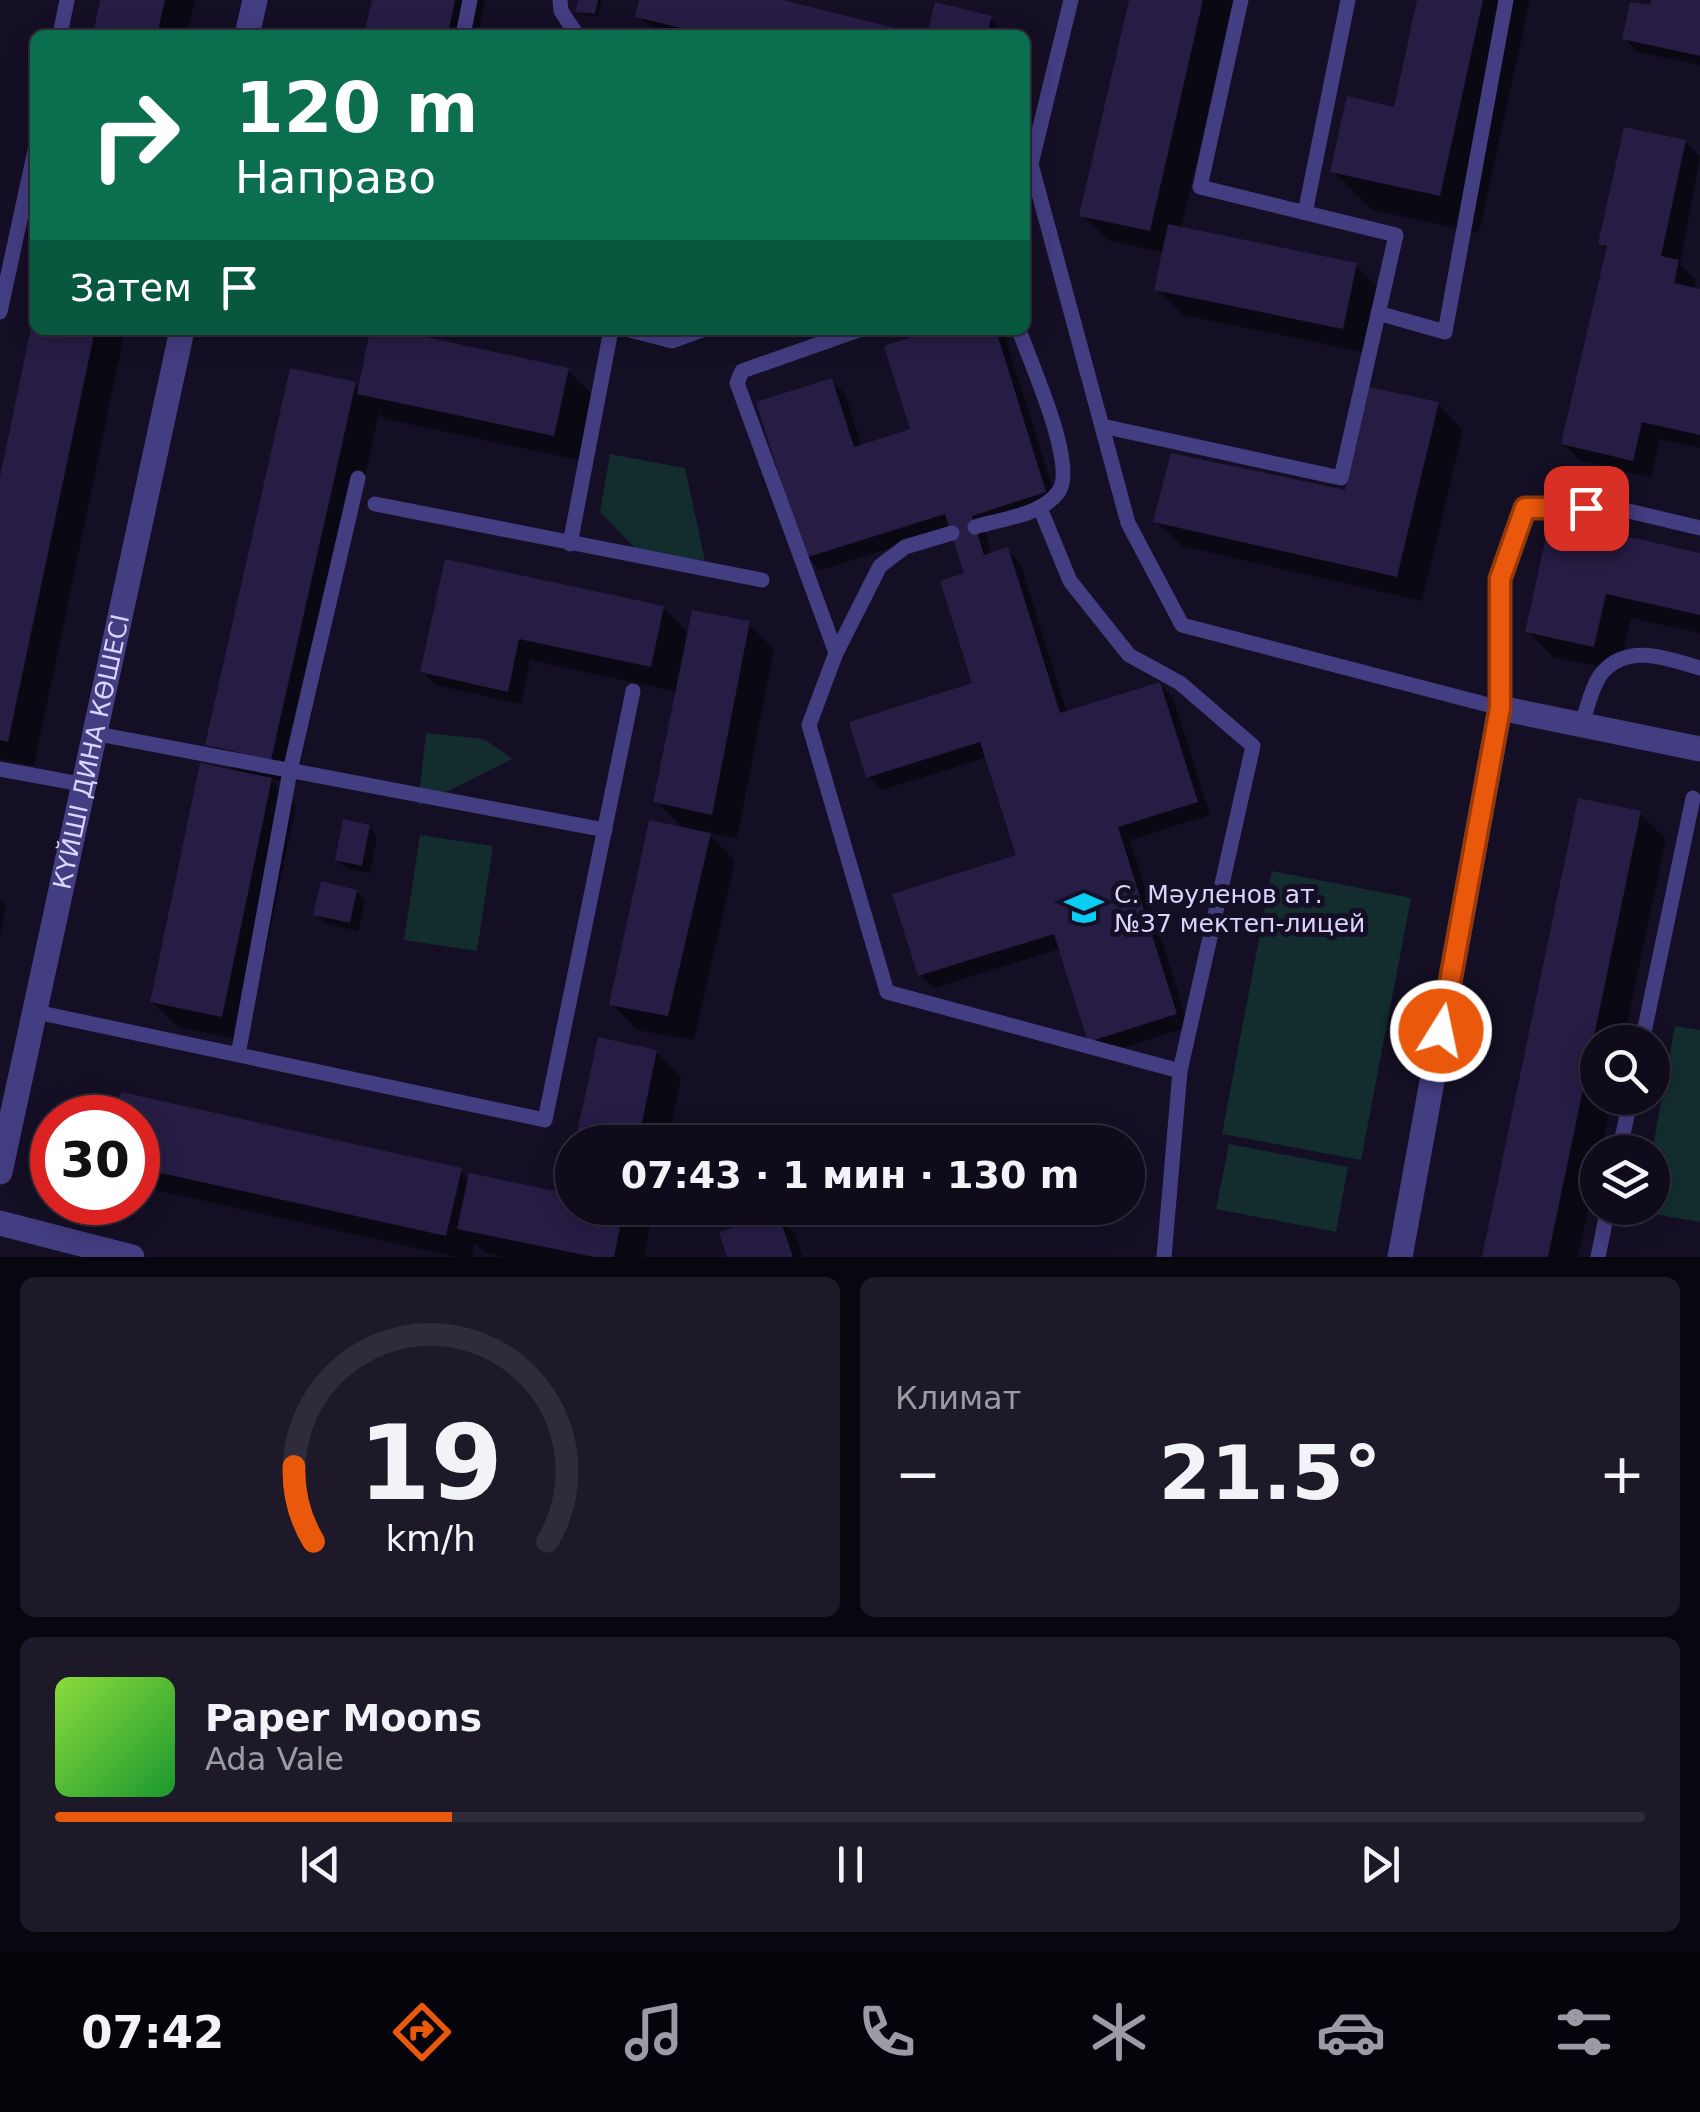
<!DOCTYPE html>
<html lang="ru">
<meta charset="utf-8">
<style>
body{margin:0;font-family:"DejaVu Sans",sans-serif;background:#1d1928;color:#f1f3f6;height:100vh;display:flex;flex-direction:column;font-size:38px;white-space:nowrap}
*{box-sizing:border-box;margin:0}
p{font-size:32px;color:#9b9ba3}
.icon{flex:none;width:55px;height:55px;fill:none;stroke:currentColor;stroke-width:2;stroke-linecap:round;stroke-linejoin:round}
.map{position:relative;height:1257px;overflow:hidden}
.sheet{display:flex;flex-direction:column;gap:20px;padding:20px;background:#08060f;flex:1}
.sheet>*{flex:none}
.top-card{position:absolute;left:30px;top:30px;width:1000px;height:305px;border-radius:15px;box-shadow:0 5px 25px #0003,0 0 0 2px #2f2b3a;background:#0b6e4f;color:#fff;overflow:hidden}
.fabs{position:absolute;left:1580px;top:1025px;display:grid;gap:20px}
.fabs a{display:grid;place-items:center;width:90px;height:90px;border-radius:50%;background:#0f0b1b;box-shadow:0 5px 25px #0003,0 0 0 2px #2f2b3a;font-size:50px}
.speed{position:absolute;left:30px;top:1095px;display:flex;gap:20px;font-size:50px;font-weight:700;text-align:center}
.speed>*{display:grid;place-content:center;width:130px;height:130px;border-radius:50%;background:#0f0b1b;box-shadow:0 5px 25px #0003,0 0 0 2px #2f2b3a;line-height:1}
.speed .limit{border:15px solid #d22;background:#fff;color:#111}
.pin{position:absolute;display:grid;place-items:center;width:85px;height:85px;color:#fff;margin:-42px;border-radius:20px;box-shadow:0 5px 15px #0006}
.me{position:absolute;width:110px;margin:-55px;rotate:10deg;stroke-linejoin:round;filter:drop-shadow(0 0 8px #0008)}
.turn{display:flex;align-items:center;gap:35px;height:210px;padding:0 40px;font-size:45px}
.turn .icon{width:130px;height:130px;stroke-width:2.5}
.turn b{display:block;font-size:70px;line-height:85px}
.then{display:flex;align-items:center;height:95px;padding:0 40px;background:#0003;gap:20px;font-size:38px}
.big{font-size:75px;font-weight:700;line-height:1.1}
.sheet .tile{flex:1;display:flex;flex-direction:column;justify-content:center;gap:15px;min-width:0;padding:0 35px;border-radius:15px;background:#1d1928}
.sheet .dial{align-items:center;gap:0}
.dial svg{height:260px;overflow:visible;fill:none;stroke:#2f2b3a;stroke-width:7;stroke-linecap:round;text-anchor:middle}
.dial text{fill:#f1f3f6;stroke:none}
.song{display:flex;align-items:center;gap:30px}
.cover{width:120px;height:120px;border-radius:15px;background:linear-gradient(135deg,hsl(90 70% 55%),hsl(130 70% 35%))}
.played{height:10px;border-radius:5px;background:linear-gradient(90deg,#ea580c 25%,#2f2b3a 25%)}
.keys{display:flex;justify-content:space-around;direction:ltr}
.heat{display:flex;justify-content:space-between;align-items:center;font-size:55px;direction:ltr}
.sheet .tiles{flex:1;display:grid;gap:20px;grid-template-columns:1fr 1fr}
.tile:last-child{grid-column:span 2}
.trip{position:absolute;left:555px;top:1125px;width:590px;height:100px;border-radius:50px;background:#0f0b1b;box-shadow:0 5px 25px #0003,0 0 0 2px #2f2b3a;font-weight:700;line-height:100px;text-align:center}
.menu{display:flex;height:160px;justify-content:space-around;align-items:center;background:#06040b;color:#9b9ba3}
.menu .icon{width:70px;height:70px}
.menu .on{color:#ea580c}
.menu b{font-size:45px;color:#f1f3f6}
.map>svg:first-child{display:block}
</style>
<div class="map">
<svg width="1700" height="1257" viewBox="0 0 1700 1257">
<rect width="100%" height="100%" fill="#140f24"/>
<path fill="#132d2e" d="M 610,454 L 685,468 L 705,561 L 636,549 L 600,512 Z
M 426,733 L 484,739 L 512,759 L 418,806 Z
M 420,835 L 493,846 L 477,951 L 404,940 Z
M 1272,871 L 1411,898 L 1361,1160 L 1222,1134 Z
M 1675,1026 L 1700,1030 L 1700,1222 L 1641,1212 L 1642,1208 L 1652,1208 L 1652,1152 Z
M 1229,1144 L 1348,1167 L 1336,1232 L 1216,1209 Z"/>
<path fill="#0007" d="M 103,0 L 195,0 L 187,35 L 95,35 Z
M 374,0 L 485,0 L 478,35 L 367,35 Z
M 581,0 L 602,0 L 598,16 L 582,15 Z
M 642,0 L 772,0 L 918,35 L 661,35 L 638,16 Z
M 1131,0 L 1234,0 L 1181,229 L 1355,265 L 1381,291 L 1368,353 L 1183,315 L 1157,289 L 1165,253 L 1108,240 L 1082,215 Z
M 1420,0 L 1530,0 L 1479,233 L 1372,210 L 1333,171 L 1396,110 Z
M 1653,0 L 1700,0 L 1700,65 L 1638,52 L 1625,39 L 1652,8 Z
M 990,18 L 1007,35 L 930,35 Z
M 1685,142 L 1700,157 L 1680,265 L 1696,280 L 1694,290 L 1700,291 L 1700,448 L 1660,439 L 1651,477 L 1581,461 L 1563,443 L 1608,251 L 1601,244 Z
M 35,322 L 35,330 L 125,330 L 34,766 L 0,759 L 0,489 Z
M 373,330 L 567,370 L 593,395 L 579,460 L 385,419 L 379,413 L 296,784 L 269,778 L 296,805 L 247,1041 L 178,1027 L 152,1002 L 236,773 L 208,745 L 355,384 L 360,390 Z
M 943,330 L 1003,330 L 1058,506 L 984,529 L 992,555 L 1007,550 L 1020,563 L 1067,713 L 1160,684 L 1173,698 L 1210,815 L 1130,840 L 1189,1027 L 1104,1054 L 1090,1040 L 1062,948 L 934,988 L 920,975 L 1019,857 L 988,757 L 882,790 L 869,777 L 976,685 L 967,575 L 953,529 L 820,570 L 807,557 L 832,381 L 845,394 L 862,447 L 914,431 Z
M 1438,404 L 1463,430 L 1422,601 L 1182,546 L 1156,521 L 1347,493 Z
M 1552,522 L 1700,555 L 1700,633 L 1631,618 L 1619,671 L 1553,657 L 1527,631 Z
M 447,562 L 663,608 L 690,635 L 749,624 L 774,649 L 737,839 L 707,832 L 735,861 L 694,1040 L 637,1030 L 612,1004 L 685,830 L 656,801 L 678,692 L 530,660 L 521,704 L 436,685 L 423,672 Z
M 1640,814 L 1666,839 L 1623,1042 L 1598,1042 L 1598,1098 L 1612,1098 L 1578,1257 L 1484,1257 Z
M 369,827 L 377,836 L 370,873 L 346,868 L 338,859 Z
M 356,892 L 365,901 L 358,931 L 325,923 L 316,915 Z
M 0,898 L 6,905 L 0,935 Z
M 600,1040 L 656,1052 L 681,1078 L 668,1142 L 578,1142 Z
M 123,1095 L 460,1171 L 470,1181 L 567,1196 L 572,1169 L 572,1208 L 654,1208 L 644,1257 L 503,1257 L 486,1253 L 475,1243 L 472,1257 L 456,1257 L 138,1186 L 138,1118 Z
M 777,1216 L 795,1234 L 803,1257 L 730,1257 Z"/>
<path fill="#271c44" d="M 100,0 L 165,0 L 157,35 L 93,35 Z
M 372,0 L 455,0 L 448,35 L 364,35 Z
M 578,0 L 598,0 L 595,14 L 575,12 Z
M 639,0 L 783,0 L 923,35 L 711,35 L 635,17 Z
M 1129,0 L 1203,0 L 1150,231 L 1079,216 Z
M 1417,0 L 1483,0 L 1440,196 L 1330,172 L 1347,96 L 1394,107 Z
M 1651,0 L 1700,0 L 1700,56 L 1622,39 L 1630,2 L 1650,5 Z
M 935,2 L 992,16 L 987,35 L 927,35 Z
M 1624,127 L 1686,140 L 1661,256 L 1679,260 L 1674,283 L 1700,289 L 1700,435 L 1642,422 L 1633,461 L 1561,444 L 1607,246 L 1598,244 Z
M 1168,224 L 1357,263 L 1343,329 L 1154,290 Z
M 33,318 L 35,330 L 95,330 L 8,742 L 0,740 L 0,477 Z
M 370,330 L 394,330 L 569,368 L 554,436 L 357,394 Z
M 934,330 L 996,330 L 1046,492 L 972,516 L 984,555 L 1008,547 L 1060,713 L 1160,682 L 1198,802 L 1118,827 L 1177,1014 L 1088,1042 L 1054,934 L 918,976 L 892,894 L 1016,855 L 980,742 L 866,778 L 849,722 L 972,683 L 940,581 L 964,573 L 945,514 L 805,558 L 756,402 L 832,378 L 854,447 L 910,429 L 884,346 Z
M 290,368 L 356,382 L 271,760 L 205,745 Z
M 1368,387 L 1439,402 L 1397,577 L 1153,522 L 1171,453 L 1345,490 Z
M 1550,519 L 1700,553 L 1700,615 L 1606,594 L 1594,647 L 1525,632 Z
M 445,559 L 664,606 L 651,667 L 519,639 L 508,692 L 420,672 Z
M 692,610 L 750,621 L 712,815 L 653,802 Z
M 200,763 L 272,778 L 222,1017 L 150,1002 Z
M 1578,798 L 1641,811 L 1548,1257 L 1482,1257 Z
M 343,819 L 370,825 L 362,866 L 335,860 Z
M 649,820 L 711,833 L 668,1016 L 609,1005 Z
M 321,881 L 357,890 L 350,923 L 313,915 Z
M 598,1037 L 657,1050 L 638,1142 L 575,1142 Z
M 121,1092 L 462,1168 L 446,1236 L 138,1168 L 138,1118 L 115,1118 Z
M 572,1165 L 572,1208 L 624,1208 L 614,1257 L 594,1257 L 457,1229 L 469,1173 L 565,1193 Z
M 778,1213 L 793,1257 L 727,1257 L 719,1232 Z"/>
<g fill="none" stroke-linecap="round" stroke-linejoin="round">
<path stroke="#433d81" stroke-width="15" d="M 560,0 L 561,11 L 577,35
M 1071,0 L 1031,164 L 1128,523 L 1182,625 L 1500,708 L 1499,579 L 1525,508 L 1616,508 L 1700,528
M 60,35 L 67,0
M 463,35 L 470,0
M 1305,213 L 1348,0
M 0,312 L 35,150
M 1378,313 L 1445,332 L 1506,0
M 630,330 L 672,341 L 702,330
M 859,330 L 742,371 L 737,383 L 836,653 L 809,725 L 887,992 L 1180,1071
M 1102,426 L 1341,478 L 1396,235 L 1200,187 L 1241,0
M 375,504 L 762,580
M 1040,508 L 1070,581 L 1129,655 L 1180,683 L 1253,746 L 1180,1071 L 1164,1257
M 975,527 C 1001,519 1043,515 1059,491 C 1077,464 1030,362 1019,330
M 570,544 L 611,330
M 836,653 L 880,566 L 905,547 L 952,533
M 1581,725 C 1587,710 1592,685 1602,673 C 1628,642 1669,659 1700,668
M 98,734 L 605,830
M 0,769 L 86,785
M 36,1012 L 545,1120 L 633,691
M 1642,1042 L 1693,798
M 238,1055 L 290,771 L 358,478
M 1619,1152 L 1631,1098
M 1598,1257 L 1608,1208"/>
<g stroke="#433d81" stroke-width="25">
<path d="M 247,35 L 255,0"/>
<path id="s1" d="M 0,1172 L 182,330"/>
<path d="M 0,1223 L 132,1257"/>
<path d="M 1400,1257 L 1500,708 L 1700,749"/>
</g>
</g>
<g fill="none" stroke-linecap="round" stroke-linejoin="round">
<g stroke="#983908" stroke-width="25">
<path id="route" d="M 1441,1031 L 1500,708 L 1500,579 L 1525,508 L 1586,508"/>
</g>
<use href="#route" stroke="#ea580c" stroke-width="18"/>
</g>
<defs>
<g id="school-bare" transform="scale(3)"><path d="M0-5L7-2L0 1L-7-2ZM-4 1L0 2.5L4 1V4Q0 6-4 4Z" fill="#0acdf3" stroke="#140f24" stroke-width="2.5" paint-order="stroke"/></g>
</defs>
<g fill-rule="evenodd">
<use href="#school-bare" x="1084" y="908"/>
</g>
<g text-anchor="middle" stroke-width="10" stroke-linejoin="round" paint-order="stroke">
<g font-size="25" fill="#dbd4fd" stroke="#140f24">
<text dy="9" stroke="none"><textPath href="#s1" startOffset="430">КҮЙШІ ДИНА КӨШЕСІ</textPath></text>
</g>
<g font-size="25" fill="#dbd4fd" stroke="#140f24" text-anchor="start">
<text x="1114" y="903">С. Мәуленов ат.<tspan x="1114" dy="29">№37 мектеп-лицей</tspan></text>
</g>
</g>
</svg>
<div class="fabs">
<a><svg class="icon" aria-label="search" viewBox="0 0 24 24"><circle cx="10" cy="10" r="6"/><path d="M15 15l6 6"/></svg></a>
<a><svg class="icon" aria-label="layers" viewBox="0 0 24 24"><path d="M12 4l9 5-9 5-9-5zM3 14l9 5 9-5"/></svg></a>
</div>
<div class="speed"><div class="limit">30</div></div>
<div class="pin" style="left:1586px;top:508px;background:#d93025"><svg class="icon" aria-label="arrive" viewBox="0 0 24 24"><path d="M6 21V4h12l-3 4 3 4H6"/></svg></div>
<svg class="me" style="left:1441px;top:1031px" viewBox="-20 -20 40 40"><circle r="17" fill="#ea580c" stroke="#fff" stroke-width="3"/><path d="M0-11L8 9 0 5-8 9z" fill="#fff"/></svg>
<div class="trip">07:43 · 1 мин · 130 m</div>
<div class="top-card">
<div class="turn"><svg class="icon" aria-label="right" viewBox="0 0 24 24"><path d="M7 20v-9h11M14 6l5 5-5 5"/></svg><div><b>120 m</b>Направо</div></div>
<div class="then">Затем<svg class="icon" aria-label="arrive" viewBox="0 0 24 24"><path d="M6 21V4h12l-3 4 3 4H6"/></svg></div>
</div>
</div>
<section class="sheet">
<div class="tiles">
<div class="tile dial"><svg viewBox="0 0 100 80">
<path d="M14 69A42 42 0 1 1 86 69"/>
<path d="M14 69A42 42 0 0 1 8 46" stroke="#ea580c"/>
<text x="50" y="56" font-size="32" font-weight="700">19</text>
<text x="50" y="72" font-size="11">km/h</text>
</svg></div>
<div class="tile"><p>Климат</p>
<div class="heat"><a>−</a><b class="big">21.5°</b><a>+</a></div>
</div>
<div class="tile">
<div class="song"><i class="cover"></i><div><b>Paper Moons</b><p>Ada Vale</p></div></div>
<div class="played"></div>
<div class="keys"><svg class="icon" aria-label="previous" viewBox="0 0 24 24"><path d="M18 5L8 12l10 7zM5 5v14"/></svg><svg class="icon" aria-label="pause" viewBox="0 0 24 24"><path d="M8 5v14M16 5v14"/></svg><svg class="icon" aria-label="next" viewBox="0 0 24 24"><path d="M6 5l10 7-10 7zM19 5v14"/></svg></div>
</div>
</div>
</section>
<nav class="menu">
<b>07:42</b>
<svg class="icon on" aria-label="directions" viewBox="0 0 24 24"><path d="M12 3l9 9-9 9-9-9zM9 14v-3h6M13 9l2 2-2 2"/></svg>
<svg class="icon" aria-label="music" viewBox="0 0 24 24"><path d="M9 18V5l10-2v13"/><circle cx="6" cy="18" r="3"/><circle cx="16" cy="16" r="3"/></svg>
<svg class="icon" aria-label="phone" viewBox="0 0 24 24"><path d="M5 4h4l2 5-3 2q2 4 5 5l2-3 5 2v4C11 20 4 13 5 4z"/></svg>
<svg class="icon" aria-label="climate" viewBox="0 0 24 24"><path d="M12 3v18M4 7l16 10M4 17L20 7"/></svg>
<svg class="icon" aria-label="car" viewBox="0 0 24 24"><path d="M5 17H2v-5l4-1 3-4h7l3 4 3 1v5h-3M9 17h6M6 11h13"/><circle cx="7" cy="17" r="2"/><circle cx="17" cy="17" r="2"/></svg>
<svg class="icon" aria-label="filters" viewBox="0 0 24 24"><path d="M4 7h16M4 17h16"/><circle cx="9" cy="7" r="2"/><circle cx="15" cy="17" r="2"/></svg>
</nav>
